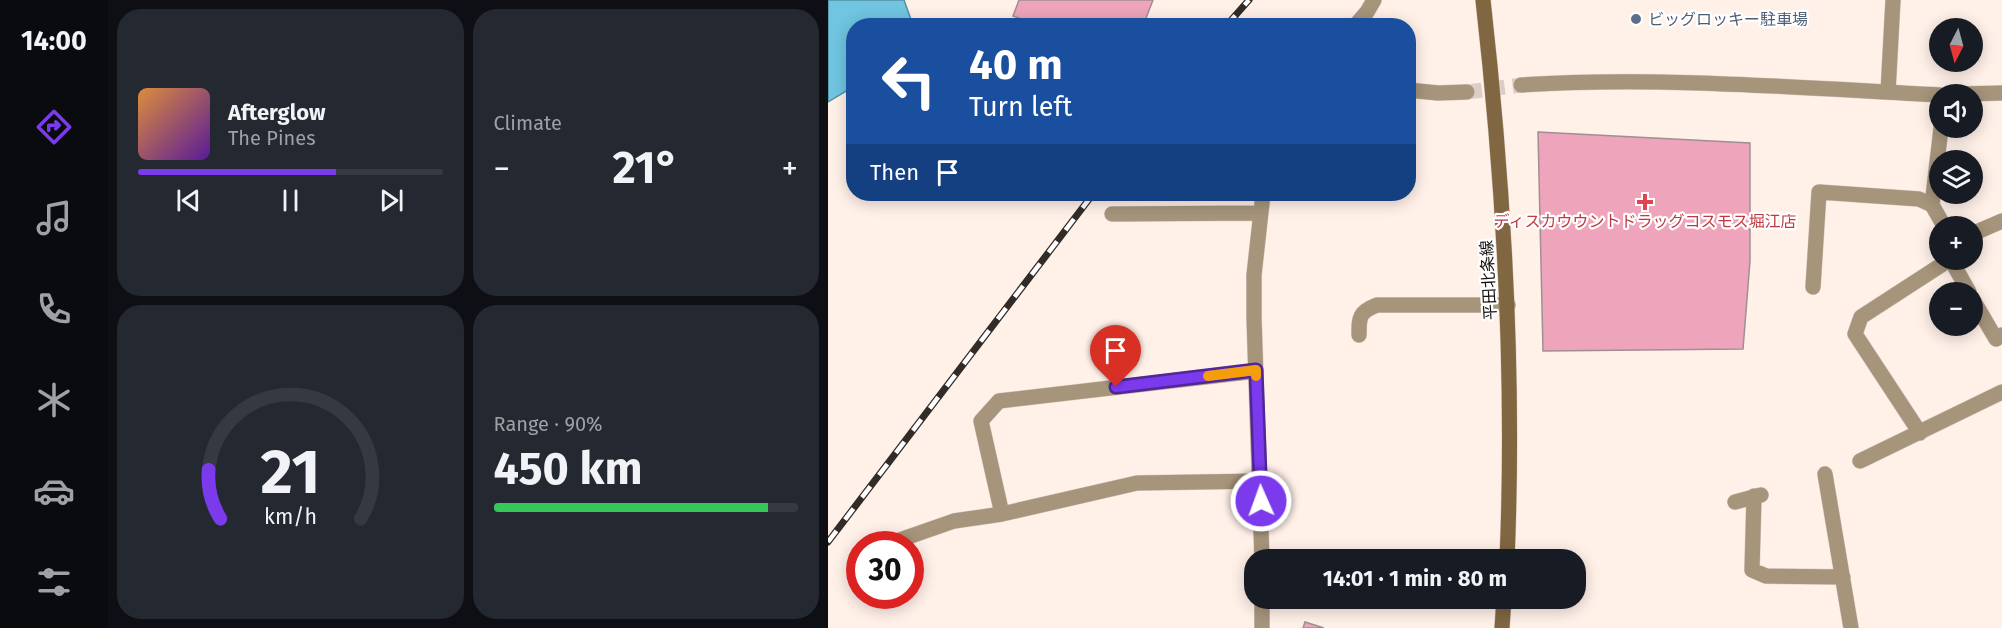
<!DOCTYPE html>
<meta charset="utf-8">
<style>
body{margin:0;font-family:"Fira Sans","Noto Sans JP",sans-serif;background:#242831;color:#f1f3f6;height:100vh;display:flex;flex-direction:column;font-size:22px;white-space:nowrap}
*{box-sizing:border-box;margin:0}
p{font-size:20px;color:#9ea1a6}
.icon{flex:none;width:33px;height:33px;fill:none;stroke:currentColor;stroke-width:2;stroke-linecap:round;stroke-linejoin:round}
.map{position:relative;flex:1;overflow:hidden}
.drawer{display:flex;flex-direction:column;gap:9px;padding:9px;background:#0d0f14;width:720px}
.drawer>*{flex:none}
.hud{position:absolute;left:18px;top:18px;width:570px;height:183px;border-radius:24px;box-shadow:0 3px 15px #0003;background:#1a4fa0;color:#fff;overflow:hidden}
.needle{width:39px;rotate:186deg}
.fabs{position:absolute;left:1101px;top:18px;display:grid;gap:12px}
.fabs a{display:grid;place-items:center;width:54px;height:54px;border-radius:50%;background:#171b24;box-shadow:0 3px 15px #0003;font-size:30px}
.speed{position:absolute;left:18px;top:531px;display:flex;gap:12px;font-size:30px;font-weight:700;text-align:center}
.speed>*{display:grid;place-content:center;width:78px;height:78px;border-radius:50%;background:#171b24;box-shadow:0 3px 15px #0003;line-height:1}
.speed .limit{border:9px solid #d22;background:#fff;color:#111}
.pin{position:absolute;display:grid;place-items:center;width:51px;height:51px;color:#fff;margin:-62px -26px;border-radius:50% 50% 50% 0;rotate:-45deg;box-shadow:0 0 6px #0007}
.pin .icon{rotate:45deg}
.me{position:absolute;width:66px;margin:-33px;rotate:358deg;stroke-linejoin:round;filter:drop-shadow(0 0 4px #0008)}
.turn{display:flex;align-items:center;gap:21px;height:126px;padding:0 24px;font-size:27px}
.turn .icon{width:78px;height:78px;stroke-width:2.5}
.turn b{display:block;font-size:42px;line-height:51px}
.then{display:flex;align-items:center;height:57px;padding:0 24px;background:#0003;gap:12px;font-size:22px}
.big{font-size:45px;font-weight:700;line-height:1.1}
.drawer .tile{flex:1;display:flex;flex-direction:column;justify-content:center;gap:9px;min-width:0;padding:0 21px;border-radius:24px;background:#242831}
.drawer .dial{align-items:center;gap:0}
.dial svg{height:156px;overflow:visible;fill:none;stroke:#363941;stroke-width:7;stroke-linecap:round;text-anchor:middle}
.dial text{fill:#f1f3f6;stroke:none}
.song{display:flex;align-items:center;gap:18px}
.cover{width:72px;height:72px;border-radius:9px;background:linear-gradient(135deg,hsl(30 70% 55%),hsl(270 70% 35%))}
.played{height:6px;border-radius:3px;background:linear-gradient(90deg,#7c3aed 65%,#363941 65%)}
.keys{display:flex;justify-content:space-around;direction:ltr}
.heat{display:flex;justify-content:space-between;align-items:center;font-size:33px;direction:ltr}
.charge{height:9px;border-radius:4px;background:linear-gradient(90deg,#34c759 90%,#363941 0)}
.drawer .tiles{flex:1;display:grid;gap:9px;grid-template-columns:repeat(2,1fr)}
.trip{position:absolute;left:416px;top:549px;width:342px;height:60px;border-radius:24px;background:#171b24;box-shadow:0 3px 15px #0003;font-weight:700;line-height:60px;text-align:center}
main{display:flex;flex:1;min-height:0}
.tab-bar{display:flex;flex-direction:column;width:108px;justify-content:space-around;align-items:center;background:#090b0e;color:#9ea1a6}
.tab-bar .icon{width:42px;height:42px}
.tab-bar .active{color:#7c3aed}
.tab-bar b{font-size:27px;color:#f1f3f6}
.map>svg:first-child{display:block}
</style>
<main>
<nav class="tab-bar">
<b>14:00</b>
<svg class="icon active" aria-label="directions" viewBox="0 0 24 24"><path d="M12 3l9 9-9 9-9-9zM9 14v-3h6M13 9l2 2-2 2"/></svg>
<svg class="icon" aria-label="music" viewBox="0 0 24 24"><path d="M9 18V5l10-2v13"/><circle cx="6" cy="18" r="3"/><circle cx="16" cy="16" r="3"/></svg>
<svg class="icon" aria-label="phone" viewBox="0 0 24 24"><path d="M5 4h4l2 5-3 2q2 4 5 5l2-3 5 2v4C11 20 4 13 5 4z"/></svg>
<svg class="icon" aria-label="climate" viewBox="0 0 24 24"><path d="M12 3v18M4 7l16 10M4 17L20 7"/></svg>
<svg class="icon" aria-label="car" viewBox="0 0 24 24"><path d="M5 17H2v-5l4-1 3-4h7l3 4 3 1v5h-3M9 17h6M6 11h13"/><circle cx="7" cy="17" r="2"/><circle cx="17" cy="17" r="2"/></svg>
<svg class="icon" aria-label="filters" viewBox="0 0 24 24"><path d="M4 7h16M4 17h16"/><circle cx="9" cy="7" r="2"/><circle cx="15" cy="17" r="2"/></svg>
</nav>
<section class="drawer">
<div class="tiles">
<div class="tile">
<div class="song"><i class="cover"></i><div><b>Afterglow</b><p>The Pines</p></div></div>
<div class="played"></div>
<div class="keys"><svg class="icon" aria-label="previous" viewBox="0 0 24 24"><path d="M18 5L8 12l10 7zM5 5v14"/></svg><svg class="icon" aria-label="pause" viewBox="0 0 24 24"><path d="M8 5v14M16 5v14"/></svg><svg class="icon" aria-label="next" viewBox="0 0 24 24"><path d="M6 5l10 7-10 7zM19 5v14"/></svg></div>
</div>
<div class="tile"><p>Climate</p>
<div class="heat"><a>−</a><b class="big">21°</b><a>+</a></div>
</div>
<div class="tile dial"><svg viewBox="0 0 100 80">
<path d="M14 69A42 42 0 1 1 86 69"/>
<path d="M14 69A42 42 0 0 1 8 44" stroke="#7c3aed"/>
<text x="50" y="56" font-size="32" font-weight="700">21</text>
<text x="50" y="72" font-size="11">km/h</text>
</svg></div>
<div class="tile"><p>Range · 90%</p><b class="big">450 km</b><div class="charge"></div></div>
</div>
</section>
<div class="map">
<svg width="1174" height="628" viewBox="0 0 1174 628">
<rect width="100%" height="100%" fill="#fff0e8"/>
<path fill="#70c5e0" stroke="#558fa1" stroke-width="1.5" d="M 0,0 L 76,0 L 85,25 L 26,26 L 25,87 L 0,102 Z"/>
<path fill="#eea4ba" stroke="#9f8f93" stroke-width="1.5" d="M 191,0 L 325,0 L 315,26 L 213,26 L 185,16 Z
M 710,132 L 922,143 L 922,261 L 915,349 L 715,351 Z
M 477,622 L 496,628 L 475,628 Z"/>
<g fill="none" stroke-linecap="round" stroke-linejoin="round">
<path stroke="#dccec7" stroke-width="15" stroke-dasharray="15 8" stroke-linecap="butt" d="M 639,92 L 693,85"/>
<g stroke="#daccc5" stroke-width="16">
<path id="minor" d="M 527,26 L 539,12 L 546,0
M 693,85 C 832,76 972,88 1112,95
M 580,90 L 610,93 L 639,92
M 1060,92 L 1065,0
M 1132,94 L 1174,93
M 1113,128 L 1104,205 L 1116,226
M 284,214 L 431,213
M 1144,234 L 1174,221
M 1123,260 L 1141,292
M 985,287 L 991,192 L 1091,199 L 1104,205
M 1144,298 L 1168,339 L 1174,335
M 531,335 C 531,317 531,312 549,305 L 680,305
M 1092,433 L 1027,334 L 1033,317 L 1121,260
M 1032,461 L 1174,392
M 997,474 L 1023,628
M 926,496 L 924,570 L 938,576 L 1015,577
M 907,502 L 933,495
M 174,514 L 153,421 L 171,401 L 428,371
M 60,544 L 126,521 L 174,514 L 309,483 L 433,481
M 434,560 L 426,318 L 426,275 L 435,194
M 434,598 L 434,628"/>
</g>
<g stroke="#daccc5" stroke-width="16">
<path id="secondary" d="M 655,0 C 676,186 687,372 679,560
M 674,628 L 676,598"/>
</g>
<use href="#minor" stroke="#a6947b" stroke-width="15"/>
<use href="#secondary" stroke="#806641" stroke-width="15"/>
<g stroke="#322c29" stroke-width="7">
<path id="rail" d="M 398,26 L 421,0
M 0,542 L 265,194"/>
</g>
<use href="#rail" stroke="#fff" stroke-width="4.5" stroke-dasharray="14" stroke-linecap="butt"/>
</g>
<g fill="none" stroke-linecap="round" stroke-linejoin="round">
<g stroke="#51269a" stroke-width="15">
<path id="route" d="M 288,387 L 428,370 L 433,501"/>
</g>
<use href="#route" stroke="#7c3aed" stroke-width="10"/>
<path stroke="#f59e0b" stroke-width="10" d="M 380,376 L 428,370 L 428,376"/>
</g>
<circle fill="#5c6f8a" stroke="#fff" stroke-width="2" cx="808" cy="19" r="6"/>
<path fill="#e0444e" stroke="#fff" stroke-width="2" d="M814 193h6v6h6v6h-6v6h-6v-6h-6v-6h6z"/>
<g text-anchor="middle" stroke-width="4.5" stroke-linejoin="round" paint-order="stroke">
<g font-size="16" fill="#4e5e75" stroke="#fff" text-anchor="start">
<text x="820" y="25">ビッグロッキー駐車場</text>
</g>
<g font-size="16" fill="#be3a42" stroke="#fff">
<text x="817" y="227">ディスカウウントドラッグコスモス堀江店</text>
</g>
<g font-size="16" fill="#15100e" stroke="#fff">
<text transform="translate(660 280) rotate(-93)" y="6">平田北条線</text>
</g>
</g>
</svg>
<div class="fabs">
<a><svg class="needle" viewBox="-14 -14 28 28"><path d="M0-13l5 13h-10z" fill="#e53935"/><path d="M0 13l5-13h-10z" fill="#9ea1a6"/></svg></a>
<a><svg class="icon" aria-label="sound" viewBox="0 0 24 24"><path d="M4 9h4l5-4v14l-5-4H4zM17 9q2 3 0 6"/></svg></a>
<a><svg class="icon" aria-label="layers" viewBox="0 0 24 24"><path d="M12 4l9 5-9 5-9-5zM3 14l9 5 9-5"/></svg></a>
<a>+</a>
<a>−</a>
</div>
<div class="speed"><div class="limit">30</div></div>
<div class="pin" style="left:288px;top:387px;background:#d93025"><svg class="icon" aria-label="arrive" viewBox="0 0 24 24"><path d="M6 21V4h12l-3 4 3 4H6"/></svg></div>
<svg class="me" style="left:433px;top:501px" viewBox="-20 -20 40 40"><circle r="17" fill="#7c3aed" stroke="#fff" stroke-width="3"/><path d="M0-11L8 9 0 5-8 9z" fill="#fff"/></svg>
<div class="trip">14:01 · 1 min · 80 m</div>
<div class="hud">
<div class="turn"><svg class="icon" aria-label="left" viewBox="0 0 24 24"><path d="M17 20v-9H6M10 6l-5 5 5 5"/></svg><div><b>40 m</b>Turn left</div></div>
<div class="then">Then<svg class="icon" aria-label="arrive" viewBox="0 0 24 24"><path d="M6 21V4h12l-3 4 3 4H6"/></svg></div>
</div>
</div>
</main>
